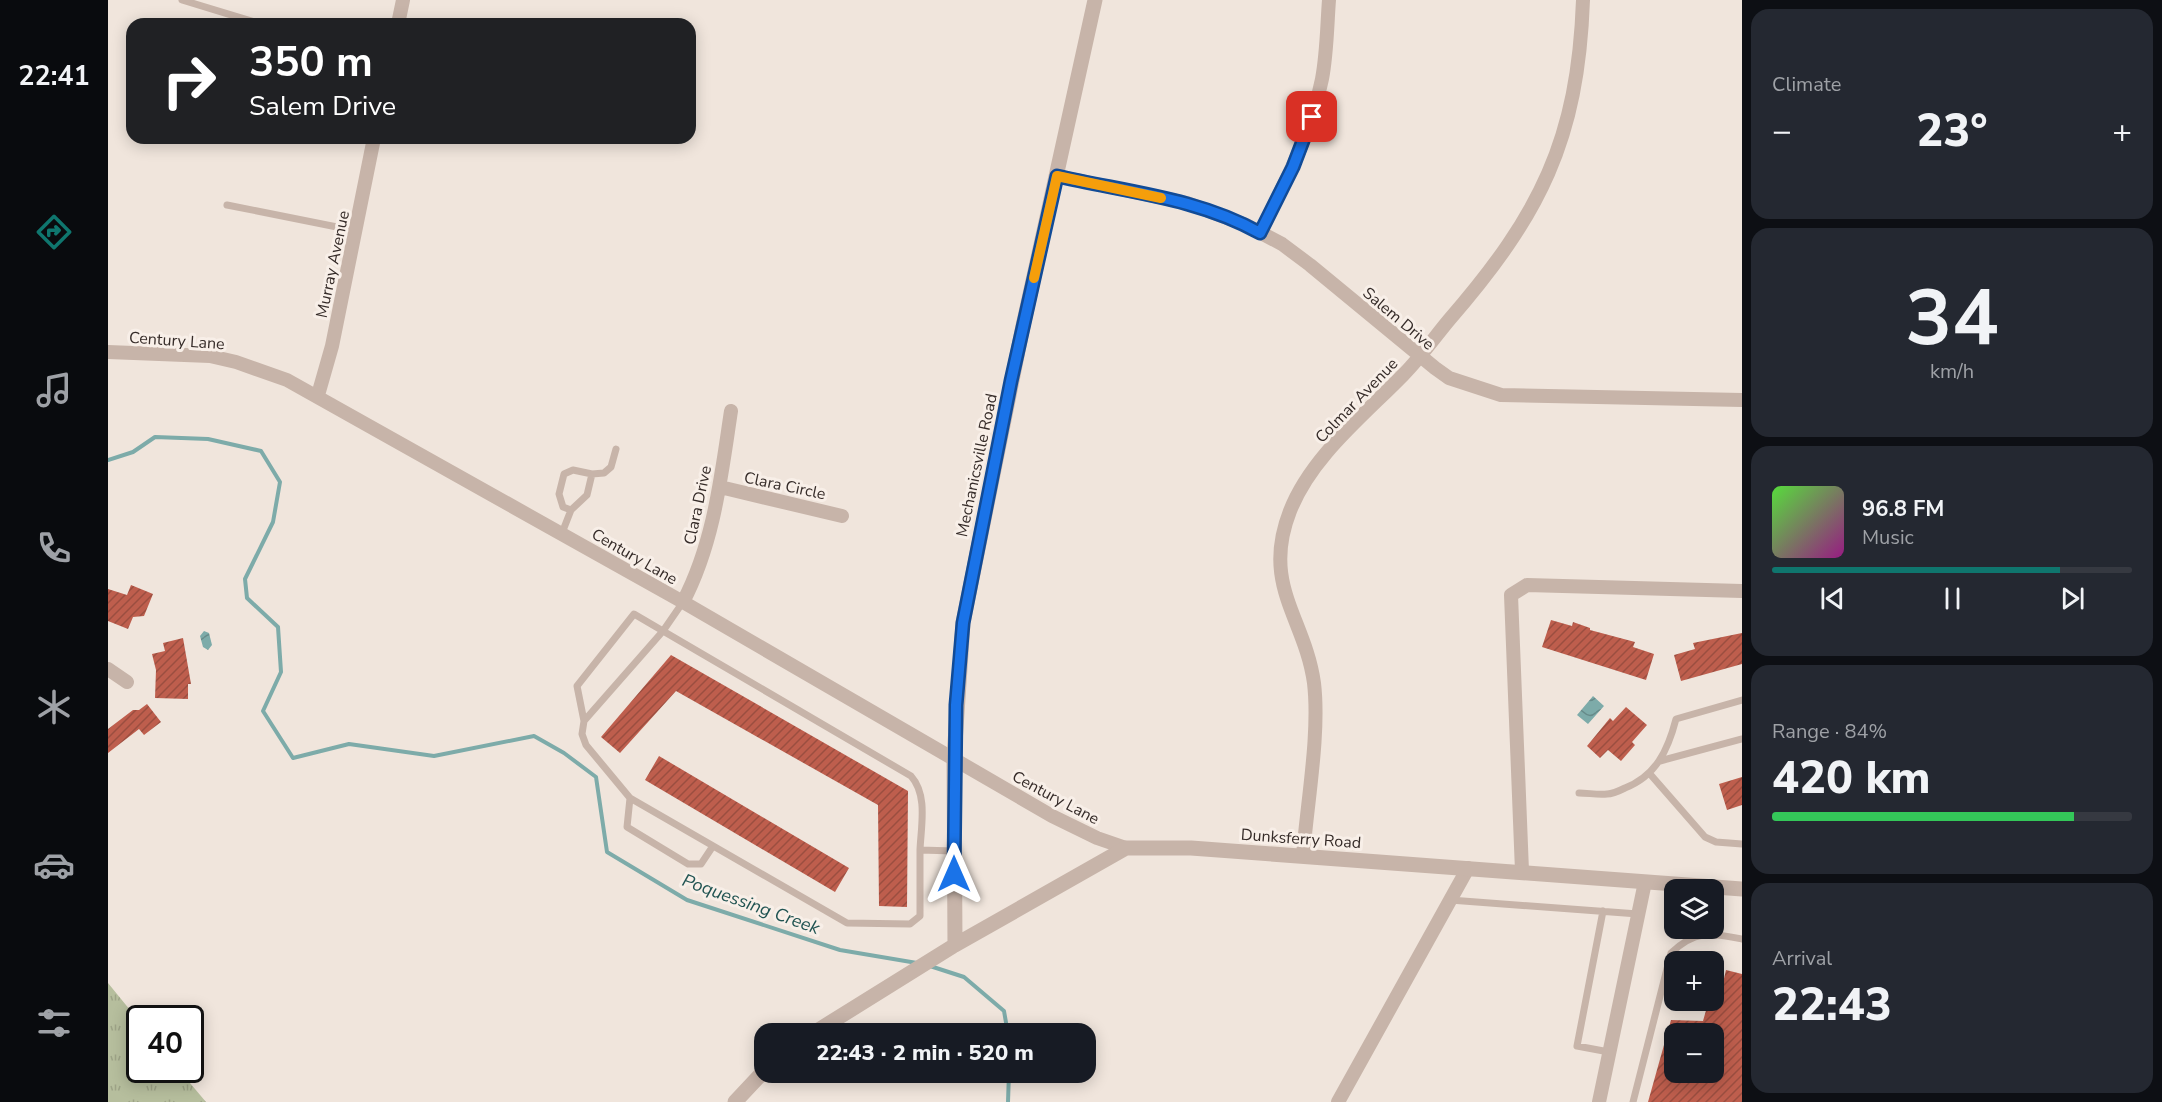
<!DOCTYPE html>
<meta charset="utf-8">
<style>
body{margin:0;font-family:"Nunito Sans",sans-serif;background:#242831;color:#f1f3f6;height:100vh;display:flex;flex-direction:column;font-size:22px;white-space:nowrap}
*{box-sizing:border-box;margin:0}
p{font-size:20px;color:#9ea1a6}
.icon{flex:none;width:33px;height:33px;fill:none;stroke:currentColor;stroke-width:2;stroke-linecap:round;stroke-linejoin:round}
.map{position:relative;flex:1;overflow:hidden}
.panel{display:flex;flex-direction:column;gap:9px;padding:9px;background:#0d0f14;width:420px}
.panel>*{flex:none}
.banner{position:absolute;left:18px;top:18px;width:570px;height:126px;border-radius:18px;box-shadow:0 3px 15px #0003;background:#202124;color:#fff;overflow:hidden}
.buttons{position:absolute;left:1556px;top:879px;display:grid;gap:12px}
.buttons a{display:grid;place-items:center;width:60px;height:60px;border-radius:12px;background:#171b24;box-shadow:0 3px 15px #0003;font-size:30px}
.speed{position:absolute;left:18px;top:1005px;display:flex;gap:12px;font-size:30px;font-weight:700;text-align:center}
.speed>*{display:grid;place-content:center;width:78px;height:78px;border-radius:50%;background:#171b24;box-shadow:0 3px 15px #0003;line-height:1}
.speed .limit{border:3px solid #111;border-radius:9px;background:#fff;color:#111}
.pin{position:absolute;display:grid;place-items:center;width:51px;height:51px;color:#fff;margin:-26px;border-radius:12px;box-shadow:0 3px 9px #0006}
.me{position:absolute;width:66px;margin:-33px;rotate:0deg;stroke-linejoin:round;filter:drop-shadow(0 0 4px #0008)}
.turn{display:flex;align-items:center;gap:21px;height:126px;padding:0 24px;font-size:27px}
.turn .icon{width:78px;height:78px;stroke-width:2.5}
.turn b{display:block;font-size:42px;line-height:51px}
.big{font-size:45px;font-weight:800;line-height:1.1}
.panel .card{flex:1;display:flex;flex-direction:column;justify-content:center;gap:9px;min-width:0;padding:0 21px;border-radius:18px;background:#242831}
.panel .dial{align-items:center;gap:0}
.dial b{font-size:78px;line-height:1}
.song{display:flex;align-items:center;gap:18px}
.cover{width:72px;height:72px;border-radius:9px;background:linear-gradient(135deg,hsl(110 70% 55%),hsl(310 70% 35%))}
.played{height:6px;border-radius:3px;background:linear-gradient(90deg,#0f766e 80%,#363941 80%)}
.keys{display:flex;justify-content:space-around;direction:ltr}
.heat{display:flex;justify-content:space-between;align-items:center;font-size:33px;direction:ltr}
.charge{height:9px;border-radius:4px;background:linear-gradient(90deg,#34c759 84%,#363941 0)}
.trip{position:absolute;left:646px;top:1023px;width:342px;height:60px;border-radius:18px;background:#171b24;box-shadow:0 3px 15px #0003;font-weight:800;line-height:60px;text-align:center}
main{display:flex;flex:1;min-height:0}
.tab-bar{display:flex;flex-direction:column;width:108px;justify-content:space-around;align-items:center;background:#090b0e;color:#9ea1a6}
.tab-bar .icon{width:42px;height:42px}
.tab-bar .selected{color:#0f766e}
.tab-bar b{font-size:27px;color:#f1f3f6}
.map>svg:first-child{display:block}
</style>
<main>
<nav class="tab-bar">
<b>22:41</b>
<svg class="icon selected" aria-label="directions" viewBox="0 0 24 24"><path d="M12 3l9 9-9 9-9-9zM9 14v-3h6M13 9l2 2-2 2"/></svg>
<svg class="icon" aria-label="music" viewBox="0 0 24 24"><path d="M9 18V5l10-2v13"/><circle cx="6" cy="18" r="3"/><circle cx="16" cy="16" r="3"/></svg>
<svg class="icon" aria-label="phone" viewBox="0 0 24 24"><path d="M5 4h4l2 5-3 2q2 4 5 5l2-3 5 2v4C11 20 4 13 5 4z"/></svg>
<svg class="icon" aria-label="climate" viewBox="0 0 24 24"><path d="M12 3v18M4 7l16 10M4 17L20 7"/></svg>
<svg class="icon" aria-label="car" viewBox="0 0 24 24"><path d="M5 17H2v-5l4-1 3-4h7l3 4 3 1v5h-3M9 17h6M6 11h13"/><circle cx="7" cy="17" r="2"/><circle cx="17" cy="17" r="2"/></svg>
<svg class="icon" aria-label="filters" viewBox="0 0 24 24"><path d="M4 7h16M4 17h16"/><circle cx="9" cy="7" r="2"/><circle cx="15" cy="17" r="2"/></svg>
</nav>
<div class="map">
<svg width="1634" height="1102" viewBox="0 0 1634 1102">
<defs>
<pattern id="park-tufts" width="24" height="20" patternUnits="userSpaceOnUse" patternTransform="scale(1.5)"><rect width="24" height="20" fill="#b6be9d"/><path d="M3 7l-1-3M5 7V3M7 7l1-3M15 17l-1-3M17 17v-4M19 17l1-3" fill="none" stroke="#9da387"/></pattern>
<pattern id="water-waves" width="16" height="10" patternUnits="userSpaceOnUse" patternTransform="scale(1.5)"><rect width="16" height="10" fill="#7daba9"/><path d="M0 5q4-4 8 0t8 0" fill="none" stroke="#678b8a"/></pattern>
<pattern id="building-hatch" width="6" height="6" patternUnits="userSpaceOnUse" patternTransform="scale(1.5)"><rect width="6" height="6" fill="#be5e4d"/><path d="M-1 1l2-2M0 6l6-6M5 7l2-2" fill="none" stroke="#9b4e40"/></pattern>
</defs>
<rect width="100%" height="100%" fill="#f0e5dc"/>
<path fill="url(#park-tufts)" d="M 0,983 L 31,1021 L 32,1070 L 71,1070 L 98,1102 L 0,1102 Z"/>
<path fill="url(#water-waves)" d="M 96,631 L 101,633 L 104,645 L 100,650 L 95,647 L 92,636 Z
M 1485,696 L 1496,706 L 1480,724 L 1469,715 Z"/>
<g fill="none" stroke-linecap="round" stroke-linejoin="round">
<path stroke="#7daba9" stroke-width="4" d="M 0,460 L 25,452 L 47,437 L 100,439 L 153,451 L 172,482 L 165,522 L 137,579 L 139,598 L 170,627 L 173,672 L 155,711 L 185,758 L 241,744 L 326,756 L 426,736 L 456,753 L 488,777 L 499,852 L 579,900 L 732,950 L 809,963
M 822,966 L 856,977 L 896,1011 L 900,1034
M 900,1102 L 901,1072"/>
</g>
<path fill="url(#building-hatch)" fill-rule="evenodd" d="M 23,585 L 45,594 L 36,616 L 25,617 L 20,629 L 0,621 L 0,589 L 19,595 Z
M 1443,620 L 1464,626 L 1465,622 L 1482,628 L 1482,630 L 1527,642 L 1525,647 L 1546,654 L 1538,680 L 1434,647 Z
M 1634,633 L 1634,664 L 1573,681 L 1566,655 L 1587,649 L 1585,643 Z
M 75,638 L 83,684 L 80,684 L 80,699 L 47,698 L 48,670 L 44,654 L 57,651 L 55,643 Z
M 563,655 L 800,791 L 799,907 L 771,906 L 770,805 L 568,691 L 512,753 L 493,737 Z
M 39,704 L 53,722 L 36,735 L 31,729 L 0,753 L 0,729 L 25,710 L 31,710 Z
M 1518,707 L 1539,725 L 1524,742 L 1527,745 L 1513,761 L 1500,750 L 1492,758 L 1479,746 L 1502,718 L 1505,721 Z
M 551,756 L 741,868 L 727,892 L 537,780 Z
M 1634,777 L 1634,805 L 1619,810 L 1611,784 Z
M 1618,970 L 1634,974 L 1634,1102 L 1540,1102 L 1563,1020 L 1595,1021 L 1601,1000 L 1611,1000 ZM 1566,1034 L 1605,1034 L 1605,1072 L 1566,1072 Z"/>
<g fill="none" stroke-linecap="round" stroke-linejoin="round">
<path stroke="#c7b4a9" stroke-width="7" d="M 74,0 L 153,24
M 119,205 L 249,231
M 463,510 L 455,507 L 451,494 L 456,474 L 465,470 L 484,474
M 454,533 L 463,510 L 479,495 L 484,474 L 496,473 L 503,467 L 508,449
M 575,602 L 555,631 L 803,776 C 820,795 813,826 812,850 L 846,851
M 476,721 L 469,686 L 526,614 L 555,631 L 476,721 L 474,734 L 478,745 L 522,798 L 739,923 L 802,924 L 812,916 L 812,850
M 1552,761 L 1634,739
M 1542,774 L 1597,837 L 1608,842 L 1634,844
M 1471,793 C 1480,793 1490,795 1499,794 C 1505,794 1511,791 1517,788 C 1548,776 1560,750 1568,719 L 1634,700
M 522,798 L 519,827 L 580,864 L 593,864 L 605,846
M 1342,900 L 1530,914
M 1495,911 L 1469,1046 L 1501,1052
M 1525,1102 L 1563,953 C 1587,930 1602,933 1634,939"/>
<path stroke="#c7b4a9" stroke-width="14" d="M 290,24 L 295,0
M 949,176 L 1079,203 L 1138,225 L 1174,244 L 1202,265 L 1327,368 L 1341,378 L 1393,395 L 1634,400
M 1152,233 C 1177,183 1203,134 1214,79 C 1219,53 1219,26 1221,0
M 0,352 L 102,356 L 128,362 L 179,380 L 575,602 L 944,816 L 989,838 L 1018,848
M 210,395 L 224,346 L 266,138
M 612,487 L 734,516
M 575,602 C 606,543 613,477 623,411
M 0,669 L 19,682
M 1195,856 C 1199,803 1212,734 1206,683 C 1197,618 1153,585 1182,511 C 1203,457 1255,416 1295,375 C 1312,358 1326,338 1341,320 C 1432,215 1470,140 1475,0
M 1414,871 L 1403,595 L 1419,585 L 1634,591
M 1230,1102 L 1360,868
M 1491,1102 L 1537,882"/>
<path stroke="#c7b4a9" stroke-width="15" d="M 847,945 L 846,758 L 855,623 L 915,326 L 987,0
M 704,1034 L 847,945 L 1018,848 L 1083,848 L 1634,889
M 627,1102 L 657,1070"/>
</g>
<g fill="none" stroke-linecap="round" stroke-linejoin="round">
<g stroke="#114b97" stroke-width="15">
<path id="route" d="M 846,874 L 848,705 L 855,623 L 903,381 L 949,176 C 1018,192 1090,198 1152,233 L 1185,167 L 1204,117"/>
</g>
<use href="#route" stroke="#1a73e8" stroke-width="10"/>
<path stroke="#f59e0b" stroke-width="10" d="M 926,278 L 949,176 L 1053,198"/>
</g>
<g text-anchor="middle" stroke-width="6" stroke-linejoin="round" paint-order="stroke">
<g font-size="16" fill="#352b28" stroke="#f8efe8">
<text transform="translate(224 264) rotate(-78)" y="6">Murray Avenue</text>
<text transform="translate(1291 318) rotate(40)" y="6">Salem Drive</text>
<text transform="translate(69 340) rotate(4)" y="6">Century Lane</text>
<text transform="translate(1248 400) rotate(-46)" y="6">Colmar Avenue</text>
<text transform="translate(868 465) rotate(-78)" y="6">Mechanicsville Road</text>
<text transform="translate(677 485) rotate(12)" y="6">Clara Circle</text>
<text transform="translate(589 505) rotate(-78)" y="6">Clara Drive</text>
<text transform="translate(527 556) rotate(30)" y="6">Century Lane</text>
<text transform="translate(948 797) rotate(28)" y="6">Century Lane</text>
<text transform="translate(1193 838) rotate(4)" y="6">Dunksferry Road</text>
</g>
<g font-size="18" font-style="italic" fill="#215452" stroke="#f8efe8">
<text transform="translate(643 904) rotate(20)" y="6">Poquessing Creek</text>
</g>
</g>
</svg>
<div class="buttons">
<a><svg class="icon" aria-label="layers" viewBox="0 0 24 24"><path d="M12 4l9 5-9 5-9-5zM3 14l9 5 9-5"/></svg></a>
<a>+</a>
<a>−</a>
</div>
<div class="speed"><div class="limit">40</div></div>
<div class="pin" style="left:1204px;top:117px;background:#d93025"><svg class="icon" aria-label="arrive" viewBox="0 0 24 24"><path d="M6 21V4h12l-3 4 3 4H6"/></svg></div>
<svg class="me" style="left:846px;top:874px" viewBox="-20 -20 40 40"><path d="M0-17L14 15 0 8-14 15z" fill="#1a73e8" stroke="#fff" stroke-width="4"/></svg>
<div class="trip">22:43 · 2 min · 520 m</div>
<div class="banner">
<div class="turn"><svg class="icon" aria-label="right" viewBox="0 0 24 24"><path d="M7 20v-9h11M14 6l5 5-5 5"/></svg><div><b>350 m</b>Salem Drive</div></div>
</div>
</div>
<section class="panel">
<div class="card"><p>Climate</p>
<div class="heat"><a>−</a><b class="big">23°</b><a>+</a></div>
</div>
<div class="card dial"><b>34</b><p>km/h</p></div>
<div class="card">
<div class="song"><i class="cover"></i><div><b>96.8 FM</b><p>Music</p></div></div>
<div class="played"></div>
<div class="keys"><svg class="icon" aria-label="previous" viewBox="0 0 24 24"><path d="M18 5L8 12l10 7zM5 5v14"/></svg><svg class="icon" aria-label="pause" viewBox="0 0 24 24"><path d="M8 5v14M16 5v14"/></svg><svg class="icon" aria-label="next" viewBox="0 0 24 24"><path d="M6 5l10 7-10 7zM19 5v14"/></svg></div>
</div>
<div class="card"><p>Range · 84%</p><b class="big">420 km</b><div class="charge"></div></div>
<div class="card"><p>Arrival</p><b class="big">22:43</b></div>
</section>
</main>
